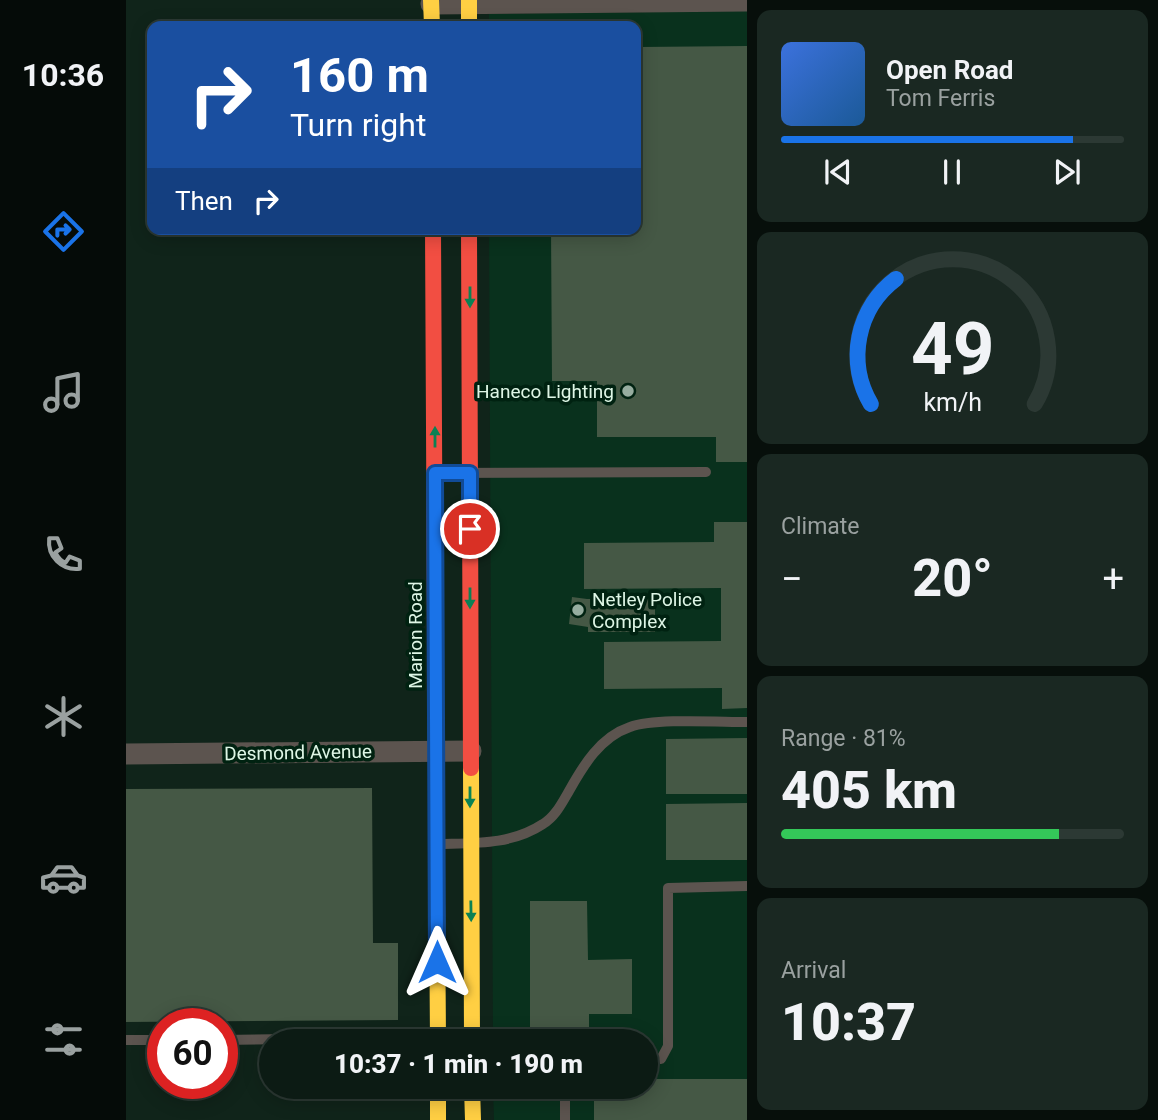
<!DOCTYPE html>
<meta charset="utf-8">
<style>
body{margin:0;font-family:Roboto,sans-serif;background:#1a2822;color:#f1f3f6;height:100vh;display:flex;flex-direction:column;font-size:26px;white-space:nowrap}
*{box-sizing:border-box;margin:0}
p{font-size:23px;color:#9aa1a0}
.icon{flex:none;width:38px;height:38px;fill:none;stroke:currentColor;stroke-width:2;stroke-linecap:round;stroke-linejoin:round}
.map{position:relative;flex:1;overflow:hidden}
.panel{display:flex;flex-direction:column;gap:10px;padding:10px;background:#070f0b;width:411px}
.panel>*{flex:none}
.hud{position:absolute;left:21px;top:21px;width:494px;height:214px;border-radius:14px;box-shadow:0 4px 18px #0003,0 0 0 2px #2c3934;background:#1a4fa0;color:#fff;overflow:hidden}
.speed{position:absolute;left:21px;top:1008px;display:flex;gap:14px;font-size:35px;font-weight:700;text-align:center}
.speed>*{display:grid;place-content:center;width:91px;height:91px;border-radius:50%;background:#0c1b14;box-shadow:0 4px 18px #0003,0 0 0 2px #2c3934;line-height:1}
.speed .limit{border:10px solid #d22;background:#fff;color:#111}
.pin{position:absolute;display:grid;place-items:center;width:60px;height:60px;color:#fff;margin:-30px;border:4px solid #fff;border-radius:50%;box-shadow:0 2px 7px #0007}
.me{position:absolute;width:77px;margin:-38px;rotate:0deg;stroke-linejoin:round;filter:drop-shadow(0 0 5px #0008)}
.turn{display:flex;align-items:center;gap:24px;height:147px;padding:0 28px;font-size:32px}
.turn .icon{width:91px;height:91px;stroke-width:2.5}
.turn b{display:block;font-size:49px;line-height:60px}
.then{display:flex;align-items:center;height:66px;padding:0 28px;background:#0003;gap:14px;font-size:26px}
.big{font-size:52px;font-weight:800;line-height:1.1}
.panel .widget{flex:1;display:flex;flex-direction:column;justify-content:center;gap:10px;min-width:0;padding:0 24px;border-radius:14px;background:#1a2822}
.panel .dial{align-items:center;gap:0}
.dial svg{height:182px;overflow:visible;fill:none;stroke:#2c3934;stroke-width:7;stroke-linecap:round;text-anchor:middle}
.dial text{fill:#f1f3f6;stroke:none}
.song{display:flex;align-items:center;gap:21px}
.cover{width:84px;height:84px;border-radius:10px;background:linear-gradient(135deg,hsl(220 70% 55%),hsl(210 70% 35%))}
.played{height:7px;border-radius:4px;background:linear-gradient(90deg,#1a73e8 85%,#2c3934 85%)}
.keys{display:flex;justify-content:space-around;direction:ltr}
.heat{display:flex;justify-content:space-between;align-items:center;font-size:38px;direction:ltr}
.charge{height:10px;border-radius:5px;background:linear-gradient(90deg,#34c759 81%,#2c3934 0)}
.trip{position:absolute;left:133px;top:1029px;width:399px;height:70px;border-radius:35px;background:#0c1b14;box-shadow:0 4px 18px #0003,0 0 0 2px #2c3934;font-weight:800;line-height:70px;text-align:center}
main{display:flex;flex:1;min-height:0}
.dock{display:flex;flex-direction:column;width:126px;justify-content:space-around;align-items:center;background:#050b08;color:#9aa1a0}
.dock .icon{width:49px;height:49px}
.dock .current{color:#1a73e8}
.dock b{font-size:32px;color:#f1f3f6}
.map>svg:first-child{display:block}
</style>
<main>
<nav class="dock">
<b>10:36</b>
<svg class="icon current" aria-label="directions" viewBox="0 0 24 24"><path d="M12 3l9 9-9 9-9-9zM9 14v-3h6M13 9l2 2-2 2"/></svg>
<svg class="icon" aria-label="music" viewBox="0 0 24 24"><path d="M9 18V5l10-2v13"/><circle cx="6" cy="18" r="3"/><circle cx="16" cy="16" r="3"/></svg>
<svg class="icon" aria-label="phone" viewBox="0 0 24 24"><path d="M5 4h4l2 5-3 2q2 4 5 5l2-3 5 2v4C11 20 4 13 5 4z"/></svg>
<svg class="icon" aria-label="climate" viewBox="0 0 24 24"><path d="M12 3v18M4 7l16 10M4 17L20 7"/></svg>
<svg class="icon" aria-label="car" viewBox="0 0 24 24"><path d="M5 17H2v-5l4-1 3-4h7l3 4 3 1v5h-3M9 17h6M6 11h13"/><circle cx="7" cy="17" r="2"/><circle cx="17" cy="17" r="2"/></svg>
<svg class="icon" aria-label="filters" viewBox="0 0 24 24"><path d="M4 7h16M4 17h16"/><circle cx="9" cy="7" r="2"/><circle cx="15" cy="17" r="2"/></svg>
</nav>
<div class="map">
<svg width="621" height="1120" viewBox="0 0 621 1120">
<rect width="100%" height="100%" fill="#10241a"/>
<path fill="#09311d" d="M 621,11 L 621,1120 L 368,1120 L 367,1087 L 520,1087 L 520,1041 L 367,1041 L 363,229 L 509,229 L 509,26 L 363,26 L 363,14 Z"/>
<path fill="#455845" d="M 509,26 L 513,26 L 513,47 L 621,46 L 621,462 L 590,462 L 590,437 L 471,437 L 471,381 L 426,381 L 425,229 L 509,229 Z
M 588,522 L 621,522 L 621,708 L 596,709 L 596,688 L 478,689 L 478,642 L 595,641 L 595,588 L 458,589 L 458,543 L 588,542 Z
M 446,597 L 461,599 L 529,598 L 529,632 L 462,632 L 462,627 L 443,624 Z
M 621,738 L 621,794 L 540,794 L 540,739 Z
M 246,788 L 247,943 L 272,943 L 272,1020 L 0,1022 L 0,789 Z
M 621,803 L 621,860 L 540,860 L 540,804 Z
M 404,901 L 461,901 L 462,960 L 506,959 L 506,1014 L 463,1014 L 463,1041 L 404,1041 Z
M 520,1079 L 621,1079 L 621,1120 L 468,1120 L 468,1087 L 520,1087 Z"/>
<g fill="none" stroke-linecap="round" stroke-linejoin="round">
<path stroke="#5c544f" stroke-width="10" d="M 312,473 L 580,472
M 313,844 C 349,843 385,845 417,824 C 429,817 436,803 443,791 C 457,766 474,737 504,727 C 529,718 592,722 621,722
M 0,1040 L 37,1040
M 96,1040 L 310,1037
M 520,1059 L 535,1059 L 542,1046 L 542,888 L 621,886
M 439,1120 L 439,1087"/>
<path stroke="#5c544f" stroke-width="21" d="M 305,4 L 621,1
M 0,754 L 345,751"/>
<path stroke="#ffcf43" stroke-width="16" d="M 305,0 L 306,26
M 343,0 L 343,26
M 309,628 L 312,1041
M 345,768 L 346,1041
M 312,1087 L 312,1120
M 346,1087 L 347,1120"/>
<path stroke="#f24e42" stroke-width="16" d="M 307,229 L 309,628
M 343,229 L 345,768"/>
</g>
<defs><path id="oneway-solid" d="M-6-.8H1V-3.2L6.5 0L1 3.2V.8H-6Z" transform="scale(1.75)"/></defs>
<g fill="#0b8154">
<use href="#oneway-solid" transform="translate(344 297) rotate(90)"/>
<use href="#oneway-solid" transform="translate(309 437) rotate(-90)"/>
<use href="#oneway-solid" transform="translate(344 598) rotate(90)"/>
<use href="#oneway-solid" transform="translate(344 797) rotate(90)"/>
<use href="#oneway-solid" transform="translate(345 911) rotate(89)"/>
</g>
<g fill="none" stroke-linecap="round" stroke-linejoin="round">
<g stroke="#114b97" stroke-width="18">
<path id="route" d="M 311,962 L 309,473 L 344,473 L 344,529"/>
</g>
<use href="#route" stroke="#1a73e8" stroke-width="12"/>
</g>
<g fill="#96ac9f" stroke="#021" stroke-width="2.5">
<circle cx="502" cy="391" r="7"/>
<circle cx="452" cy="610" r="7"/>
</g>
<g text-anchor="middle" stroke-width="7" stroke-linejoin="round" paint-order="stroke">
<g font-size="19" fill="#def6e6" stroke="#021" text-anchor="end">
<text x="488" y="398">Haneco Lighting</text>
<text x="466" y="606" text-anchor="start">Netley Police<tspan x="466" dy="22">Complex</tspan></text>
</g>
<g font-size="19" fill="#def6e6" stroke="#021">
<text transform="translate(289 635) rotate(-90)" y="7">Marion Road</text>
<text transform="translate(172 752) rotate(-1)" y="7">Desmond Avenue</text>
</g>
</g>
</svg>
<div class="speed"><div class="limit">60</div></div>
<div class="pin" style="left:344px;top:529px;background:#d93025"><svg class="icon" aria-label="arrive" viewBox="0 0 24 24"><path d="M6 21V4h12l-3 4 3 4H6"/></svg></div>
<svg class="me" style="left:311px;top:962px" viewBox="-20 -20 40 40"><path d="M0-17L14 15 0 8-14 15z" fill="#1a73e8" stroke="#fff" stroke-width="4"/></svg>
<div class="trip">10:37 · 1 min · 190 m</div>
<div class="hud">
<div class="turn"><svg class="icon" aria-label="right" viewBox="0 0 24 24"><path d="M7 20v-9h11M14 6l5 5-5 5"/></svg><div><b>160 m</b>Turn right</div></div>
<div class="then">Then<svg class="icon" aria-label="right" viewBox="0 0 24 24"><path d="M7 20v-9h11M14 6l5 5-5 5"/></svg></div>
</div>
</div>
<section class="panel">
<div class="widget">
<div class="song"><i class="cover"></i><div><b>Open Road</b><p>Tom Ferris</p></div></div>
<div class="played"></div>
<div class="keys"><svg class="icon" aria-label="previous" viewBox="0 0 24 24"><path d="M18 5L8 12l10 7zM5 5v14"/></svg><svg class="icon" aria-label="pause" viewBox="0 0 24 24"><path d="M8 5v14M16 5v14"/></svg><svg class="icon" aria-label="next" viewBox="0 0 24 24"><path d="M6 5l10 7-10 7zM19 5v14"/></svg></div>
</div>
<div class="widget dial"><svg viewBox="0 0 100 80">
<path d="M14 69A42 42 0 1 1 86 69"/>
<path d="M14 69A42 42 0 0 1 25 14" stroke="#1a73e8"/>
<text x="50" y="56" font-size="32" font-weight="700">49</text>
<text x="50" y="72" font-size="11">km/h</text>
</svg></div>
<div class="widget"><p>Climate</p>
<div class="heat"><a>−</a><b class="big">20°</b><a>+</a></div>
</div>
<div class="widget"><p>Range · 81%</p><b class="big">405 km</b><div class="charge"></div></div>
<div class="widget"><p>Arrival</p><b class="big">10:37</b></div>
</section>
</main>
